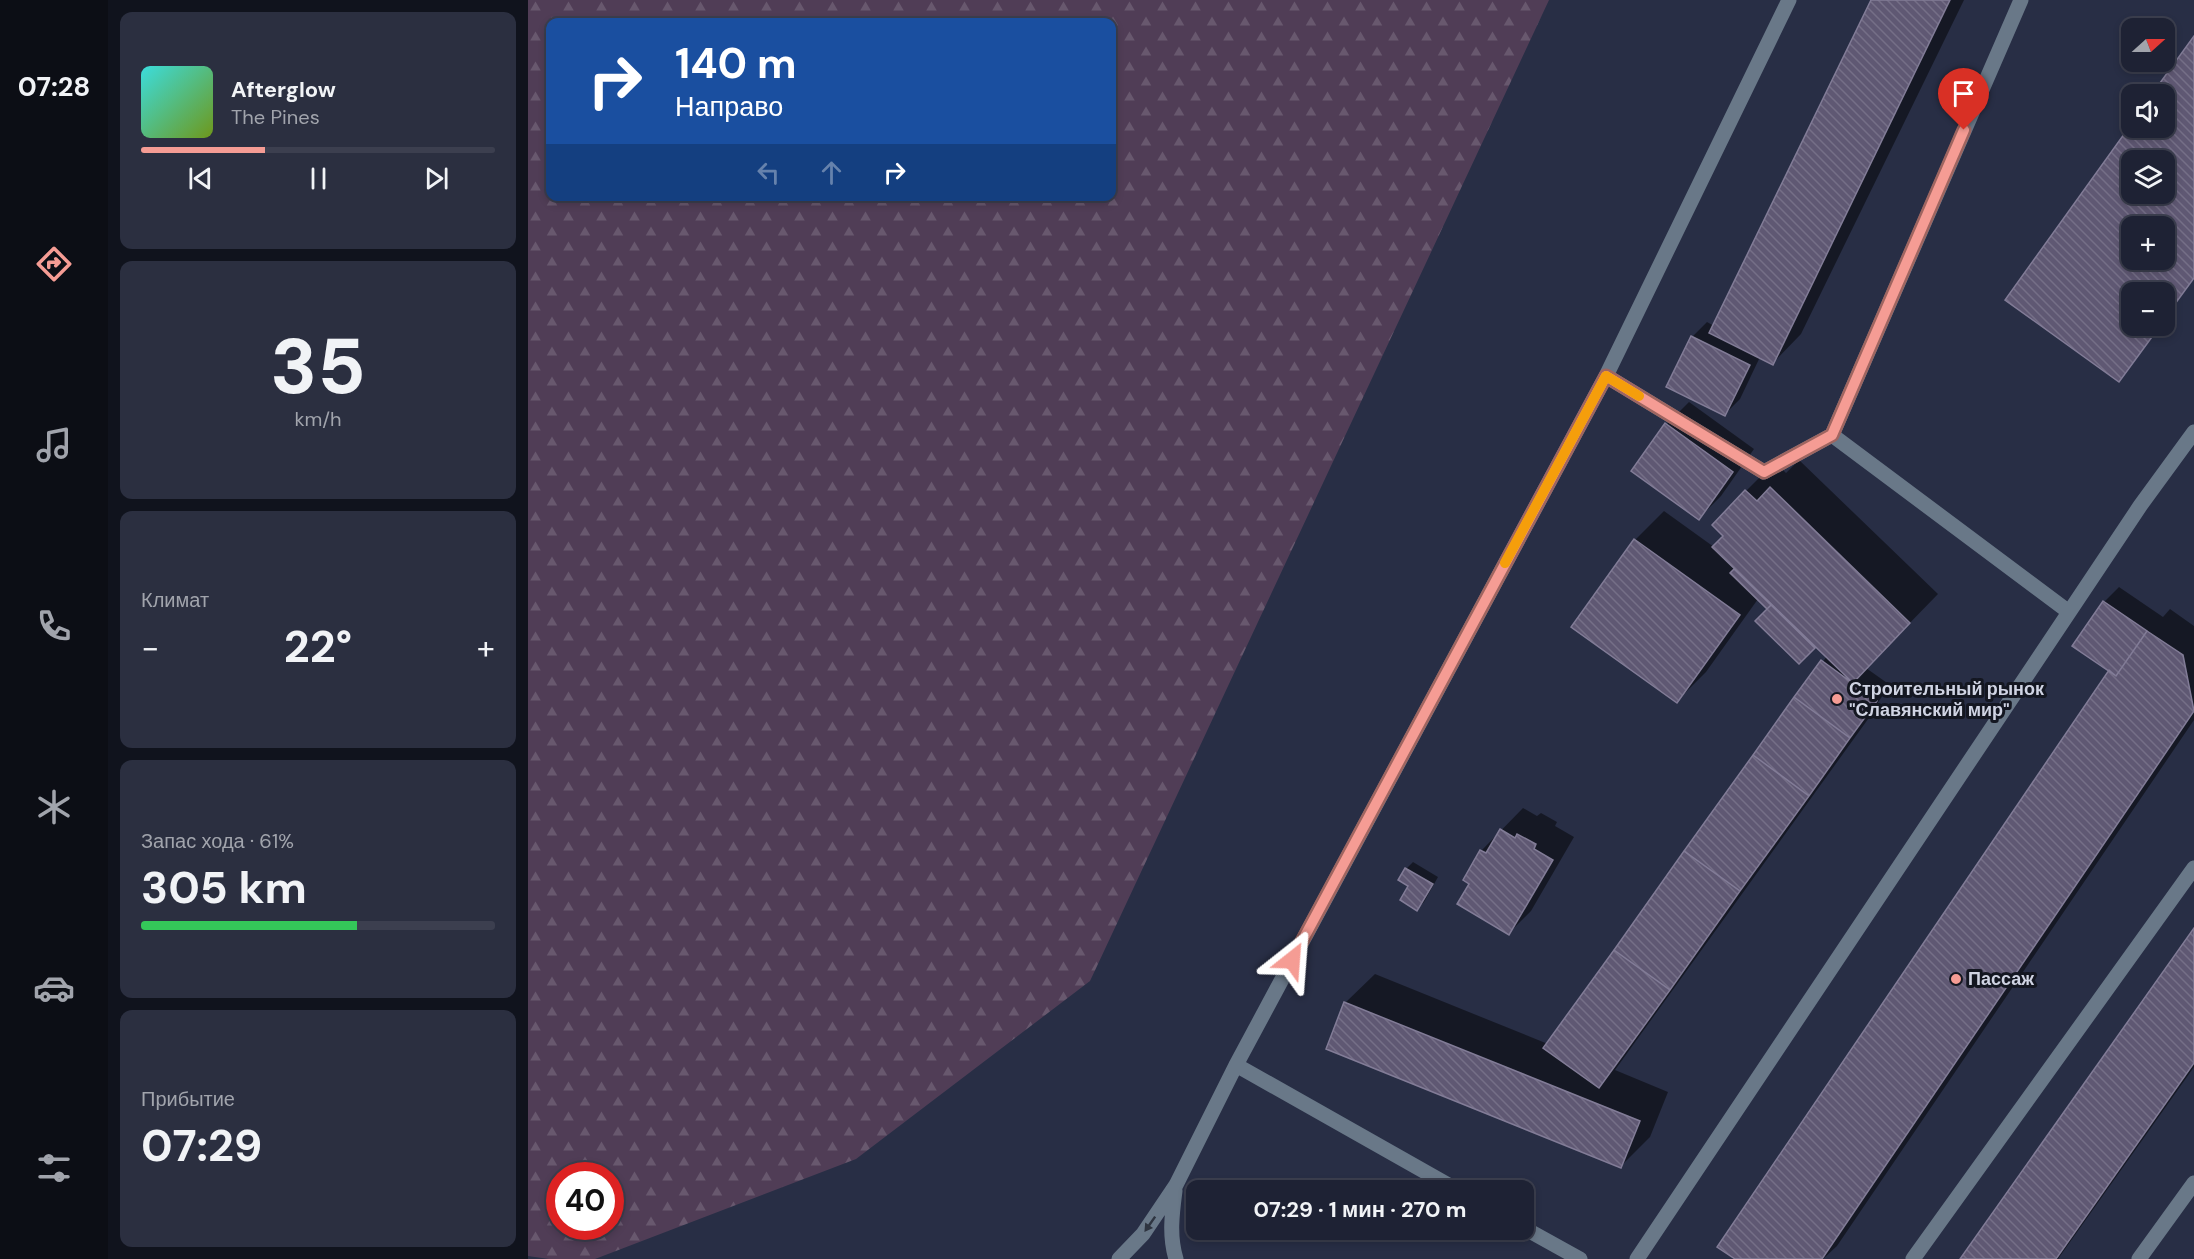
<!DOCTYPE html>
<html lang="ru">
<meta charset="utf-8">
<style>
body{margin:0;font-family:"DM Sans",sans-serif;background:#2b2f40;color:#f1f3f6;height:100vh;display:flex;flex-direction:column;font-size:22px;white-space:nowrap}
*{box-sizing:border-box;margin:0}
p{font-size:20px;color:#a1a4ac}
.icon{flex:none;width:33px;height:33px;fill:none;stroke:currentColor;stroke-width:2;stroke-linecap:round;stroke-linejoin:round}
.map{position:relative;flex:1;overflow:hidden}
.panel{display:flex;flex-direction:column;gap:12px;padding:12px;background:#10131d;width:420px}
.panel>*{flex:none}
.top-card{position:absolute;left:18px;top:18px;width:570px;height:183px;border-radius:12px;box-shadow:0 3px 9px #0003,0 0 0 2px #3c3f4f;background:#1a4fa0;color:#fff;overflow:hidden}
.needle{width:39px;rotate:69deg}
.buttons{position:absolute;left:1593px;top:18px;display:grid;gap:12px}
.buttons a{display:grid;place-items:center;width:54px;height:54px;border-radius:12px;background:#1e2234;box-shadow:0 3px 9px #0003,0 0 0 2px #3c3f4f;font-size:30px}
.speed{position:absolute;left:18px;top:1162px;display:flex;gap:12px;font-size:30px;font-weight:700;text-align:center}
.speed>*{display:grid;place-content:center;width:78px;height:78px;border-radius:50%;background:#1e2234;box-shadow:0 3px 9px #0003,0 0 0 2px #3c3f4f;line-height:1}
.speed .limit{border:9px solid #d22;background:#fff;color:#111}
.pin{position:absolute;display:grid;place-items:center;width:51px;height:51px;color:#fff;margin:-62px -26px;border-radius:50% 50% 50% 0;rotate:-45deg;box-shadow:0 0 6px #0007}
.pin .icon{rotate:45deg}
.me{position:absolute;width:66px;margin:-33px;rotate:28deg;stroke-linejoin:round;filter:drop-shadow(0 0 4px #0008)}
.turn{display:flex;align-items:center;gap:21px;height:126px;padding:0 30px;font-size:27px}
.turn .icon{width:78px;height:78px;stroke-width:2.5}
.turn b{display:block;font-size:42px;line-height:51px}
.lanes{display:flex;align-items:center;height:57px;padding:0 30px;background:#0003;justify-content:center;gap:30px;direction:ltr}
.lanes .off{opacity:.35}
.big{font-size:45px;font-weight:700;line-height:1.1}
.panel .card{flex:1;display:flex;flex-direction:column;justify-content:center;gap:9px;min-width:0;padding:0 21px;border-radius:12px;background:#2b2f40}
.panel .dial{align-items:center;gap:0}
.dial b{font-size:78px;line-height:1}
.song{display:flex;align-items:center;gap:18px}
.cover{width:72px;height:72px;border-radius:9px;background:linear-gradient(135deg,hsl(180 70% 55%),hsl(80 70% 35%))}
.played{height:6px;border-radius:3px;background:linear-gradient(90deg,#f59c94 35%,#3c3f4f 35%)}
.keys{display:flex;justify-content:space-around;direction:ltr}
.heat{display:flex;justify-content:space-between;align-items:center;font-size:33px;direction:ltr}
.charge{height:9px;border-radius:4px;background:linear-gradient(90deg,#34c759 61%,#3c3f4f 0)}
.trip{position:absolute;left:658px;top:1180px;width:348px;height:60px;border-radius:12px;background:#1e2234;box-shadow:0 3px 9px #0003,0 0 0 2px #3c3f4f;font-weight:700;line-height:60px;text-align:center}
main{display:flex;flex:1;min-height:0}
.tabs{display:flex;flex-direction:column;width:108px;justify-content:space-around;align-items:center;background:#0c0e15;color:#a1a4ac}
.tabs .icon{width:42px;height:42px}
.tabs .selected{color:#f59c94}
.tabs b{font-size:27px;color:#f1f3f6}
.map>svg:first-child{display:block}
</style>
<main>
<nav class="tabs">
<b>07:28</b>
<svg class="icon selected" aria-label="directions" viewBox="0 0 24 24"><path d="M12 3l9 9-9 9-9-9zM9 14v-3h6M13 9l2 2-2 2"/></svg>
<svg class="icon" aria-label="music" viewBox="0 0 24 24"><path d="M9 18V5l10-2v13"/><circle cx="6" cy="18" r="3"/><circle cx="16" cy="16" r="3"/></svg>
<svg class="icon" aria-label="phone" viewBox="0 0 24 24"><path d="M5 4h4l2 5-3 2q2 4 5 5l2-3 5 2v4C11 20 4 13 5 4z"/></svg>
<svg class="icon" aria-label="climate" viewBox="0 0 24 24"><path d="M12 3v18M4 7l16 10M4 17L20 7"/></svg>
<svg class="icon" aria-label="car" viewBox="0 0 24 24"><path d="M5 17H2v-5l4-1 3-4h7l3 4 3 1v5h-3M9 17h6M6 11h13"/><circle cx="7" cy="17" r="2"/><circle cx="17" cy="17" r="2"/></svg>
<svg class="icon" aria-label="filters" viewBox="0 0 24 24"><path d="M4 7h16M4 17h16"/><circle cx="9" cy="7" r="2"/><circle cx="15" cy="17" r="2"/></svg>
</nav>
<section class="panel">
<div class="card">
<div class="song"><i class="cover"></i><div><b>Afterglow</b><p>The Pines</p></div></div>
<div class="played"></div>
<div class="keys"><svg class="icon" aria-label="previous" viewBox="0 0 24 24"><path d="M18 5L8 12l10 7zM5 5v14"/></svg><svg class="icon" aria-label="pause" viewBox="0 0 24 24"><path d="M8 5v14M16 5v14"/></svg><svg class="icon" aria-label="next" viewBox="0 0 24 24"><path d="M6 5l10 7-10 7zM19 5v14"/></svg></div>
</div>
<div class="card dial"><b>35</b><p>km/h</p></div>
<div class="card"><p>Климат</p>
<div class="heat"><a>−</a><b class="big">22°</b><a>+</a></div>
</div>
<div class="card"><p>Запас хода · 61%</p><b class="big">305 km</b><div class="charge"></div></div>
<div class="card"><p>Прибытие</p><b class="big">07:29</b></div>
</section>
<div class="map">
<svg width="1666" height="1259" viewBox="0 0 1666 1259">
<defs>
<pattern id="forest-firs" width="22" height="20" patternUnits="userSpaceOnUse" patternTransform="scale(1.5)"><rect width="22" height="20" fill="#503d56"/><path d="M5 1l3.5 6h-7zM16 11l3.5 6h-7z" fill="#68586e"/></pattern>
<pattern id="building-back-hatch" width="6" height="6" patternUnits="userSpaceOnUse" patternTransform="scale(1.5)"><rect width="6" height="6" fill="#5f5873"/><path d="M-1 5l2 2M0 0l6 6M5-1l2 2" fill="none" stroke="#756f87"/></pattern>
</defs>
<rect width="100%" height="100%" fill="#282e45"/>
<path fill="url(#forest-firs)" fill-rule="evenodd" d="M 0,0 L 1021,0 L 562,981 L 328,1159 L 67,1259 L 21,1259 L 0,1256 ZM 22,22 L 584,22 L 584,196 L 22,196 ZM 32,1176 L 82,1176 L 82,1227 L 32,1227 Z"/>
<path fill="#0007" fill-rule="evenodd" d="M 1344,0 L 1436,0 L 1273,334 L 1245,363 L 1232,357 L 1212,399 L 1197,414 L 1164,337 L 1179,322 L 1186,326 Z
M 1666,38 L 1666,278 L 1636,320 L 1636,292 L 1604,292 L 1604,326 L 1632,326 L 1591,380 L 1604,128 L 1636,128 L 1636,94 L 1626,94 ZM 1604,160 L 1636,160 L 1636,194 L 1604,194 ZM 1604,226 L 1636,226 L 1636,260 L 1604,260 Z
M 1161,402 L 1226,449 L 1193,496 L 1171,518 L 1105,471 L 1139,424 Z
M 1271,460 L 1410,594 L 1338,668 L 1362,685 L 1342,714 L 1343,715 L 1087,1070 L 1140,1092 L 1122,1137 L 1093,1166 L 800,1048 L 818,1002 L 847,974 L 1020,1044 L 1299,656 L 1288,645 L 1271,662 L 1229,621 L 1248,602 L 1246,600 L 1239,607 L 1230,599 L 1178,672 L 1149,701 L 1107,540 L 1136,511 L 1186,547 L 1198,536 L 1186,525 L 1218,491 L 1247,462 L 1258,473 Z
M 1591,587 L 1635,617 L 1642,609 L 1666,626 L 1666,720 L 1309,1246 L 1295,1259 L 1209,1259 L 1583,670 L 1546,645 L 1576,602 Z
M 995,808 L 1009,816 L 1013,813 L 1029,822 L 1027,826 L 1046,837 L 1003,911 L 981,933 L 943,883 L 953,851 Z
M 885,862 L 910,877 L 896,902 L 889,909 L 878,869 Z
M 1666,930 L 1666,1067 L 1530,1259 L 1434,1259 Z"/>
<path fill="url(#building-back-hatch)" stroke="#827c97" stroke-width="1.5" fill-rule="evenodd" d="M 1343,0 L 1422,0 L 1245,365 L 1181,333 Z
M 1666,36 L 1666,278 L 1636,319 L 1636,292 L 1604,292 L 1604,326 L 1632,326 L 1591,382 L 1477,300 L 1604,123 L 1604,128 L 1636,128 L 1636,94 L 1624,94 ZM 1604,160 L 1636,160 L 1636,194 L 1604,194 ZM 1604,226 L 1636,226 L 1636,260 L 1604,260 Z
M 1163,336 L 1222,365 L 1197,416 L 1138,387 Z
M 1137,423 L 1205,472 L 1171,520 L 1103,471 Z
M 1242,487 L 1382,623 L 1325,683 L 1184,547 L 1195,536 L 1184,525 L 1217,490 L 1229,501 Z
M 1106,539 L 1212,615 L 1149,703 L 1043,627 Z
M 1206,569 L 1243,605 L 1239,609 L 1202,573 Z
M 1575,601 L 1619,631 L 1588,676 L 1544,646 Z
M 1243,605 L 1287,648 L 1271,664 L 1227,621 Z
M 1619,631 L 1655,655 L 1666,711 L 1294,1259 L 1207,1259 L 1189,1247 L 1581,670 L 1588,676 Z
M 1293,660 L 1349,701 L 1322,738 L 1266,697 Z
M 1266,697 L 1322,738 L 1281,796 L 1225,755 Z
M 1225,755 L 1281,796 L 1212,891 L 1156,851 Z
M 972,829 L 987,838 L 989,834 L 1008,844 L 1006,849 L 1025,860 L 981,935 L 929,904 L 941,884 L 935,880 L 952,850 L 958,853 Z
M 1156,851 L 1212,891 L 1142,990 L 1086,950 Z
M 877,868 L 905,884 L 889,911 L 872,900 L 880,886 L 870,880 Z
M 1666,928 L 1666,1063 L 1528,1259 L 1432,1259 Z
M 1086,950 L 1142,990 L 1071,1088 L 1015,1048 Z
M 816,1002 L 1112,1121 L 1093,1168 L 798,1049 Z"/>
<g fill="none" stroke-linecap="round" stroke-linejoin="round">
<path stroke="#697888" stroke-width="15" d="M 1493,0 L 1304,435 L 1541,612
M 1078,376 L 1236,472 L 1304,435
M 708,1065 L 931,1191
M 647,1191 C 644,1214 641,1236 648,1259
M 996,1228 L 1052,1259
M 591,1259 L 615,1234 L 648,1185 L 708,1065 L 1078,376 L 1261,0
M 1109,1259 L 1612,506 L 1666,432
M 1385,1259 L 1666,868
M 1611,1259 L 1666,1183"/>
</g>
<defs><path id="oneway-solid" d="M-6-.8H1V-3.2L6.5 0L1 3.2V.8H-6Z" transform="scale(1.5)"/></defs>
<use fill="#2e3440" href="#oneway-solid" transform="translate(622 1224) rotate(125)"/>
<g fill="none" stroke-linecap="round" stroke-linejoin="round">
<g stroke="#9f6560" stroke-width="15">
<path id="route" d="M 764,960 L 1078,376 L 1236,472 L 1304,435 L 1436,130"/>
</g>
<use href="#route" stroke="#f59c94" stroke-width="10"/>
<path stroke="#f59e0b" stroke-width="10" d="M 977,563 L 1078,376 L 1111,396"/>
</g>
<g fill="#f59c94" stroke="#141721" stroke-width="2">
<circle cx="1309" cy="699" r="6"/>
<circle cx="1428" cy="979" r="6"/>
</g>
<g text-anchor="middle" stroke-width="6" stroke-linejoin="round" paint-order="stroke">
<g font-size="18" font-weight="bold" fill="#d0d4e3" stroke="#141721" text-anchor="start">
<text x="1321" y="695">Строительный рынок<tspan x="1321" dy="21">"Славянский мир"</tspan></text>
<text x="1440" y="985">Пассаж</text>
</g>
</g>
</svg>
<div class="buttons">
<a><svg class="needle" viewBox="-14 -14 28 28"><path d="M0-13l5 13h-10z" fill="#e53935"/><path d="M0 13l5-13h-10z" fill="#a1a4ac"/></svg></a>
<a><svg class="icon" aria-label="sound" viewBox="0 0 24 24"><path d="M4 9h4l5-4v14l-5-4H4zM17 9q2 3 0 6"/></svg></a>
<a><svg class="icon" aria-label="layers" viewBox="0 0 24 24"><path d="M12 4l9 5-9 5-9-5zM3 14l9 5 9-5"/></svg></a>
<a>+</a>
<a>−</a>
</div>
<div class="speed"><div class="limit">40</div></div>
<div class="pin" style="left:1436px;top:130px;background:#d93025"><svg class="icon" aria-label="arrive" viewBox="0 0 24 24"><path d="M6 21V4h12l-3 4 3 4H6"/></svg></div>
<svg class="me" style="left:764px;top:960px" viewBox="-20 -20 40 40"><path d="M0-17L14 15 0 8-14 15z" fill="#f59c94" stroke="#fff" stroke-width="4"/></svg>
<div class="trip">07:29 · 1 мин · 270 m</div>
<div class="top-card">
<div class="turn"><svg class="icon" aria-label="right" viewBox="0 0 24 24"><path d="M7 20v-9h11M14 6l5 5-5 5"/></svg><div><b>140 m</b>Направо</div></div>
<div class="lanes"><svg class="icon off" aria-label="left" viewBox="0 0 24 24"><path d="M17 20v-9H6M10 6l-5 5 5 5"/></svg><svg class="icon off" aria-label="ahead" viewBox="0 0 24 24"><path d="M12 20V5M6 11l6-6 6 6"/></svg><svg class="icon" aria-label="right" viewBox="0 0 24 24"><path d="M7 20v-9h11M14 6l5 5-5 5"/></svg></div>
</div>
</div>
</main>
